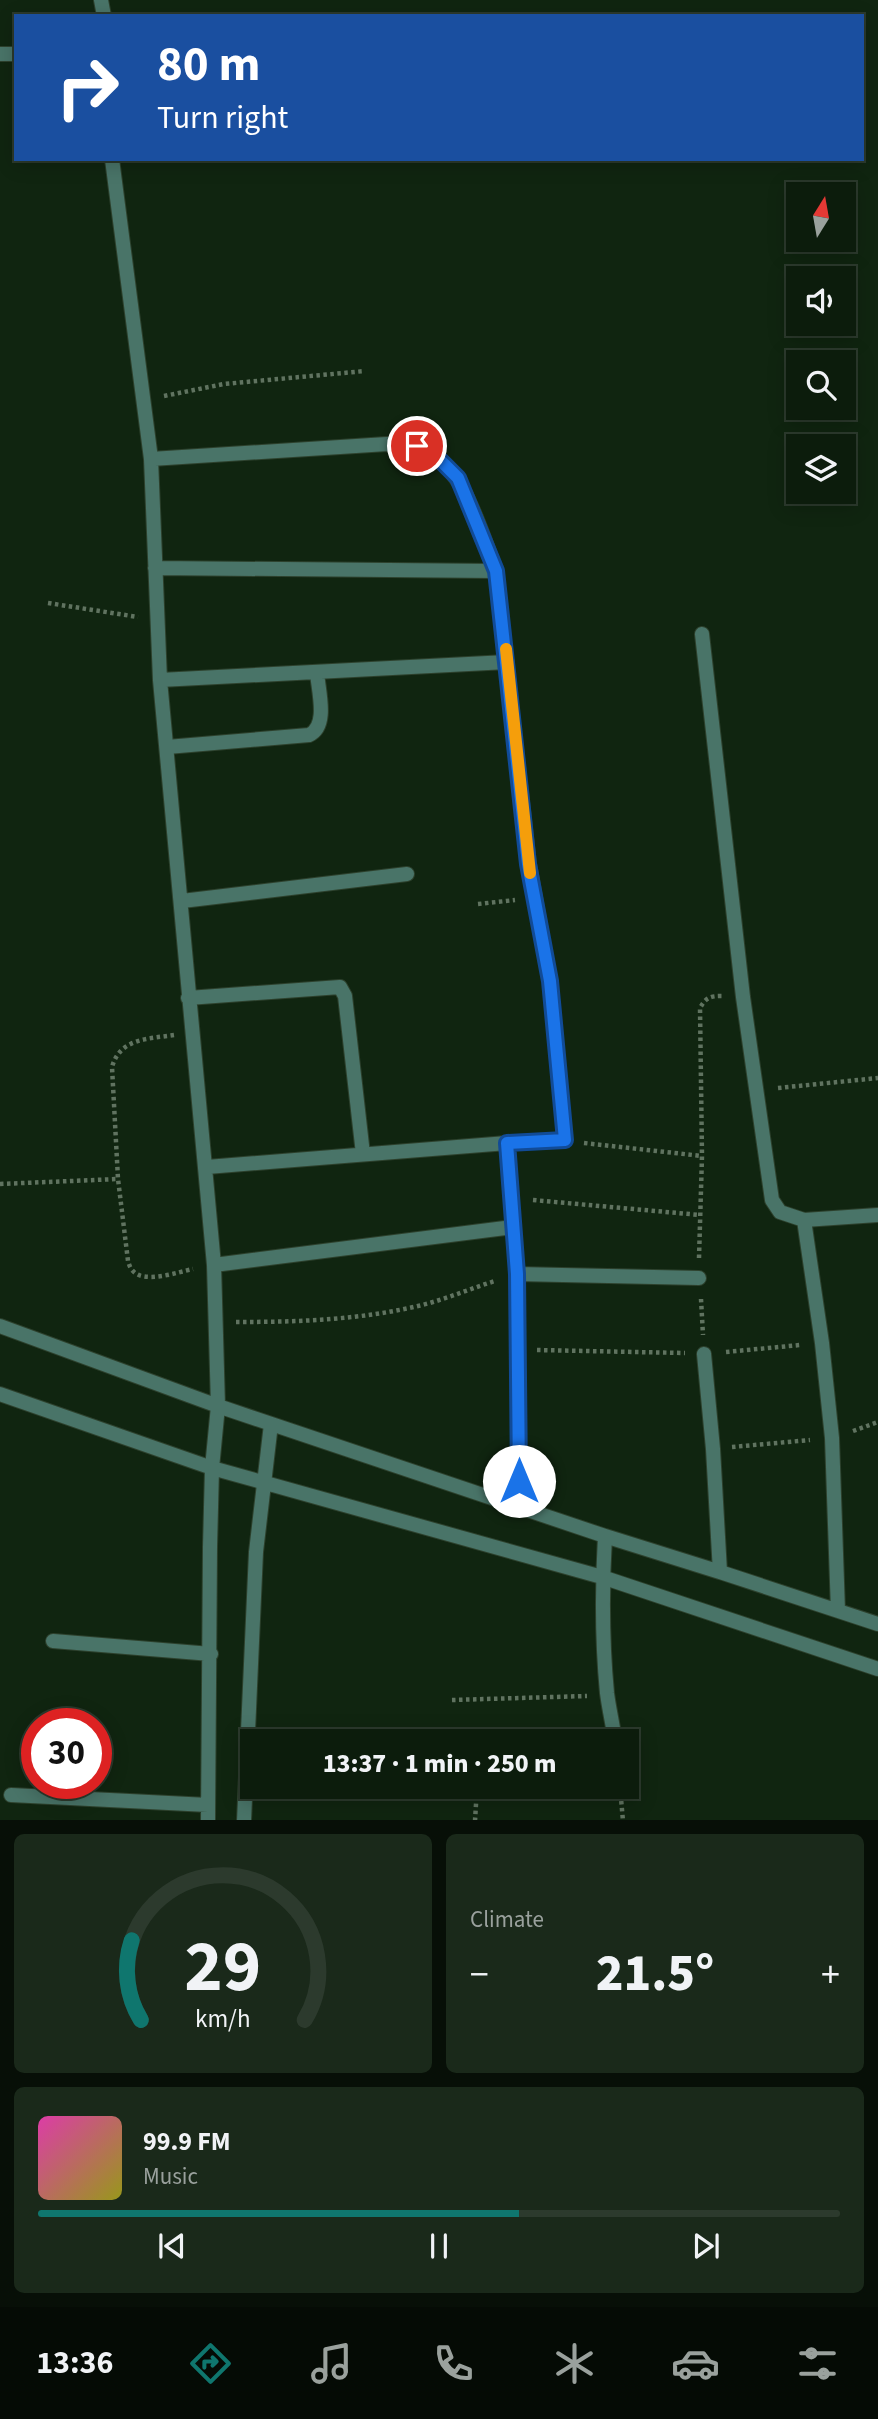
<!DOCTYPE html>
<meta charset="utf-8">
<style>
body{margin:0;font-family:"Source Sans 3",sans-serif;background:#1a291a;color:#f1f3f6;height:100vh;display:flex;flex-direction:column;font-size:26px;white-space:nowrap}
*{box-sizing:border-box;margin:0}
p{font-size:23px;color:#9aa19d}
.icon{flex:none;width:38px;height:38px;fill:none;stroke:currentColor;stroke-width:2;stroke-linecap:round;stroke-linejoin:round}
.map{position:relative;height:1820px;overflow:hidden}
.drawer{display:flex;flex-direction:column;gap:14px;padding:14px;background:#070f07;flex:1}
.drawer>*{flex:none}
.banner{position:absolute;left:14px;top:14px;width:850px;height:147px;border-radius:0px;box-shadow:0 4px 18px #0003,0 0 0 2px #2c3a2d;background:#1a4fa0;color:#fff;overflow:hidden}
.needle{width:46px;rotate:11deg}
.controls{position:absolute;left:786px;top:182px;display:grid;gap:14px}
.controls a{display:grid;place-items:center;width:70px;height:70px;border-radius:0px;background:#0c1c0c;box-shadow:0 4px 18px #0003,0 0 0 2px #2c3a2d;font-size:35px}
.speed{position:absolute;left:21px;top:1708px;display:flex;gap:14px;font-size:35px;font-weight:700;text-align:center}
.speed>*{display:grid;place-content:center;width:91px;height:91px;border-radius:50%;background:#0c1c0c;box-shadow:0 4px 18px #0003,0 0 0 2px #2c3a2d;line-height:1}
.speed .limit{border:10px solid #d22;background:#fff;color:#111}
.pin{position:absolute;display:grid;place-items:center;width:60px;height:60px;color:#fff;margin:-30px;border:4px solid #fff;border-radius:50%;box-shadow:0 2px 7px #0007}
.me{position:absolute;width:77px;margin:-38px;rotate:0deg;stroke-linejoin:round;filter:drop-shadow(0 0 5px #0008)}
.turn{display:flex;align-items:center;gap:24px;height:147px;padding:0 28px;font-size:32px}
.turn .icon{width:91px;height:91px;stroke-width:2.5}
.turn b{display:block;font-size:49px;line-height:60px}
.big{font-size:52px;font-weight:800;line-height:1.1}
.drawer .card{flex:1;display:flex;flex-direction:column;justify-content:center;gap:10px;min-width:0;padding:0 24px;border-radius:10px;background:#1a291a}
.drawer .dial{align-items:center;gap:0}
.dial svg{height:182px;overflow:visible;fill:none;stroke:#2c3a2d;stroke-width:7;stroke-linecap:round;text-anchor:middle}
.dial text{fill:#f1f3f6;stroke:none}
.song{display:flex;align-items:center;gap:21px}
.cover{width:84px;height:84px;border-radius:10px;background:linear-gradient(135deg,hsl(320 70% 55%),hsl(60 70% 35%))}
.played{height:7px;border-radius:4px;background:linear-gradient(90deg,#0f766e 60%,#2c3a2d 60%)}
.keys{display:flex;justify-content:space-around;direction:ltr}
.heat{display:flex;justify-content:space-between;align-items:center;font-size:38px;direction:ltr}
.drawer .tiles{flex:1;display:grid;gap:14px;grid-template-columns:1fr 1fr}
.card:last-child{grid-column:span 2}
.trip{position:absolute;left:240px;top:1729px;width:399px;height:70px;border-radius:0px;background:#0c1c0c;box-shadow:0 4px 18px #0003,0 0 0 2px #2c3a2d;font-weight:800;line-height:70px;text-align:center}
.dock{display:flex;height:112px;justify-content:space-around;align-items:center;background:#050b05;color:#9aa19d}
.dock .icon{width:49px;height:49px}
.dock .on{color:#0f766e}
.dock b{font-size:32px;color:#f1f3f6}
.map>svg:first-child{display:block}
</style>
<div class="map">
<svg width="878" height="1821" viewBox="0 0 878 1821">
<rect width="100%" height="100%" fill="#102510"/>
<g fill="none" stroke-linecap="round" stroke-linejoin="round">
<g stroke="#2d412d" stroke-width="16">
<path id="minor" d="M 101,0 L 104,16
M 0,54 L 16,54
M 112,159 L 151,459 L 160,680 L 214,1265 L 218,1406 L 212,1468 L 210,1547 L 208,1821
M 151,459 L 387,444 C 397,445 410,444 420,448 C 464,464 480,530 496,571
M 155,568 L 496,571 L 529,864 L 550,981 L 565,1140 L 507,1143 L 207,1167
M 702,634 L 743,997 L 772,1200 L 780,1212 L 804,1220 L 878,1215
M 160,680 L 507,662
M 167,747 L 309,735 C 329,726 318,690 317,672
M 182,901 L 407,874
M 188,998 L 340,987 L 345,996 L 363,1154
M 507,1143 L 517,1274 L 519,1508
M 804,1220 L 822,1343 L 832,1438 L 838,1611
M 214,1265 L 513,1227
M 517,1274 L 699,1278
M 0,1326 L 218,1406 L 605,1536 C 602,1588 602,1641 607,1693 C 609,1709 613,1725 615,1741
M 704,1354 L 713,1449 L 720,1572 L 878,1624
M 0,1394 L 212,1468 L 602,1577 L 878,1669
M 605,1536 L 720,1572
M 53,1641 L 211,1654
M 11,1795 L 208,1805
M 244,1821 L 256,1552 L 271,1424"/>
</g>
<path stroke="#607360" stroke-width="4.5" stroke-dasharray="3.5 3.5" stroke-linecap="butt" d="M 164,396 L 224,384 L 365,371
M 48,603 L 138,617
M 478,904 L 515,900
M 174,1035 C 148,1039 120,1038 112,1067 L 118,1179 L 128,1261 C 129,1264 130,1268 133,1271 C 144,1284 178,1272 193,1269
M 778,1088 L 878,1078
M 584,1143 L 702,1156
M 0,1184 L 118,1179
M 533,1200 L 700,1215
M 699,1258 L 702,1156 L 700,1008 C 706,997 711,996 722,996
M 701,1299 L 703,1335
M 236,1322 C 297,1322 358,1320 418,1306 C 444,1300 469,1289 495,1281
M 537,1350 L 685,1353
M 726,1352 L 800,1345
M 853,1431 L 878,1422
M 732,1447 L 810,1440
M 452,1700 L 587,1696
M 620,1787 L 623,1821
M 475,1821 L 477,1787"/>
<use href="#minor" stroke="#497468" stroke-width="14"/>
</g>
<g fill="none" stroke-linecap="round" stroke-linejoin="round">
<g stroke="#114b97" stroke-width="18">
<path id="route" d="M 417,446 L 435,455 L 458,478 L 496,571 L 528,864 L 550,981 L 565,1140 L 507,1143 L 517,1274 L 519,1481"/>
</g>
<use href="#route" stroke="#1a73e8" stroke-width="12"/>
<path stroke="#f59e0b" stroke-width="12" d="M 506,649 L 530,873"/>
</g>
</svg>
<div class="controls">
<a><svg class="needle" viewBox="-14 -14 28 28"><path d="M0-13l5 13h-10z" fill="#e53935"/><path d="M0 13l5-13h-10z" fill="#9aa19d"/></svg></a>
<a><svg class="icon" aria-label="sound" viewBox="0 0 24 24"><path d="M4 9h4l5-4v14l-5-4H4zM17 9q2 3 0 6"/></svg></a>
<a><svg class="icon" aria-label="search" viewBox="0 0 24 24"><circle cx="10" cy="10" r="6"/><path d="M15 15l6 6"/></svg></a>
<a><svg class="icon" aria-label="layers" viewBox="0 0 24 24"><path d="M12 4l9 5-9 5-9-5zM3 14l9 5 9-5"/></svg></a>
</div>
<div class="speed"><div class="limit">30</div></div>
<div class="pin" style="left:417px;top:446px;background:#d93025"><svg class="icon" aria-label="arrive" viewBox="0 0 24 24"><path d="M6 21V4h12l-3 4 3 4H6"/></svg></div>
<svg class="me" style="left:519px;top:1481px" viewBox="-20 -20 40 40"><circle r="19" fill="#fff"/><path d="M0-13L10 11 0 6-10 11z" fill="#1a73e8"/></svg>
<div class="trip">13:37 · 1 min · 250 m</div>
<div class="banner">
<div class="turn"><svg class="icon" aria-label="right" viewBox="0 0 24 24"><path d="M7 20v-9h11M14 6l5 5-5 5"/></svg><div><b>80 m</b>Turn right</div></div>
</div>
</div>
<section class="drawer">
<div class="tiles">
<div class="card dial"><svg viewBox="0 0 100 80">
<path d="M14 69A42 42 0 1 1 86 69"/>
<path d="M14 69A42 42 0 0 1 10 34" stroke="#0f766e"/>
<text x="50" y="56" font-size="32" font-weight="700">29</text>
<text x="50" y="72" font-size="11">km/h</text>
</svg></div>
<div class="card"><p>Climate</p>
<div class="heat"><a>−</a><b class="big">21.5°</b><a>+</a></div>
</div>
<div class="card">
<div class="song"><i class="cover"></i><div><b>99.9 FM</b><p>Music</p></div></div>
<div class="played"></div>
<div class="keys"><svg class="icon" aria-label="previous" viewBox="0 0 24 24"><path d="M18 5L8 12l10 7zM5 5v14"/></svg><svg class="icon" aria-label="pause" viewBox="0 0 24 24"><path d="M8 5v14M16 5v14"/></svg><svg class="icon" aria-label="next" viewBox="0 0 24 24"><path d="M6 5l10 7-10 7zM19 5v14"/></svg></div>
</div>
</div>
</section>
<nav class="dock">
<b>13:36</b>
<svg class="icon on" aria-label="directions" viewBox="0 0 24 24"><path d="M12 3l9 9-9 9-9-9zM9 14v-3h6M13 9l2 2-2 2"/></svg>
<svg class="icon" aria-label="music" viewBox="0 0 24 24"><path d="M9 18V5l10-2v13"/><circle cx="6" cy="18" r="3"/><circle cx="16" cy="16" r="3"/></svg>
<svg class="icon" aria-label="phone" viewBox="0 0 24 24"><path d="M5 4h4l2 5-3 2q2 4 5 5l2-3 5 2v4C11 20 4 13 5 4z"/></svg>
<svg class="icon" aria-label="climate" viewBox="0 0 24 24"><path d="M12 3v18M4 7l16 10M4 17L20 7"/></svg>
<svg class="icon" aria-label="car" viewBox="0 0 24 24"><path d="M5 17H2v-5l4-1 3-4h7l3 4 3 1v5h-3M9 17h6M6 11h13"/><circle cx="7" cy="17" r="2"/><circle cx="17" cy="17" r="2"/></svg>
<svg class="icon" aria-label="filters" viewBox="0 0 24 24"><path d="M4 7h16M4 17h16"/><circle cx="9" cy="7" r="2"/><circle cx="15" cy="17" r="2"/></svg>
</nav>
